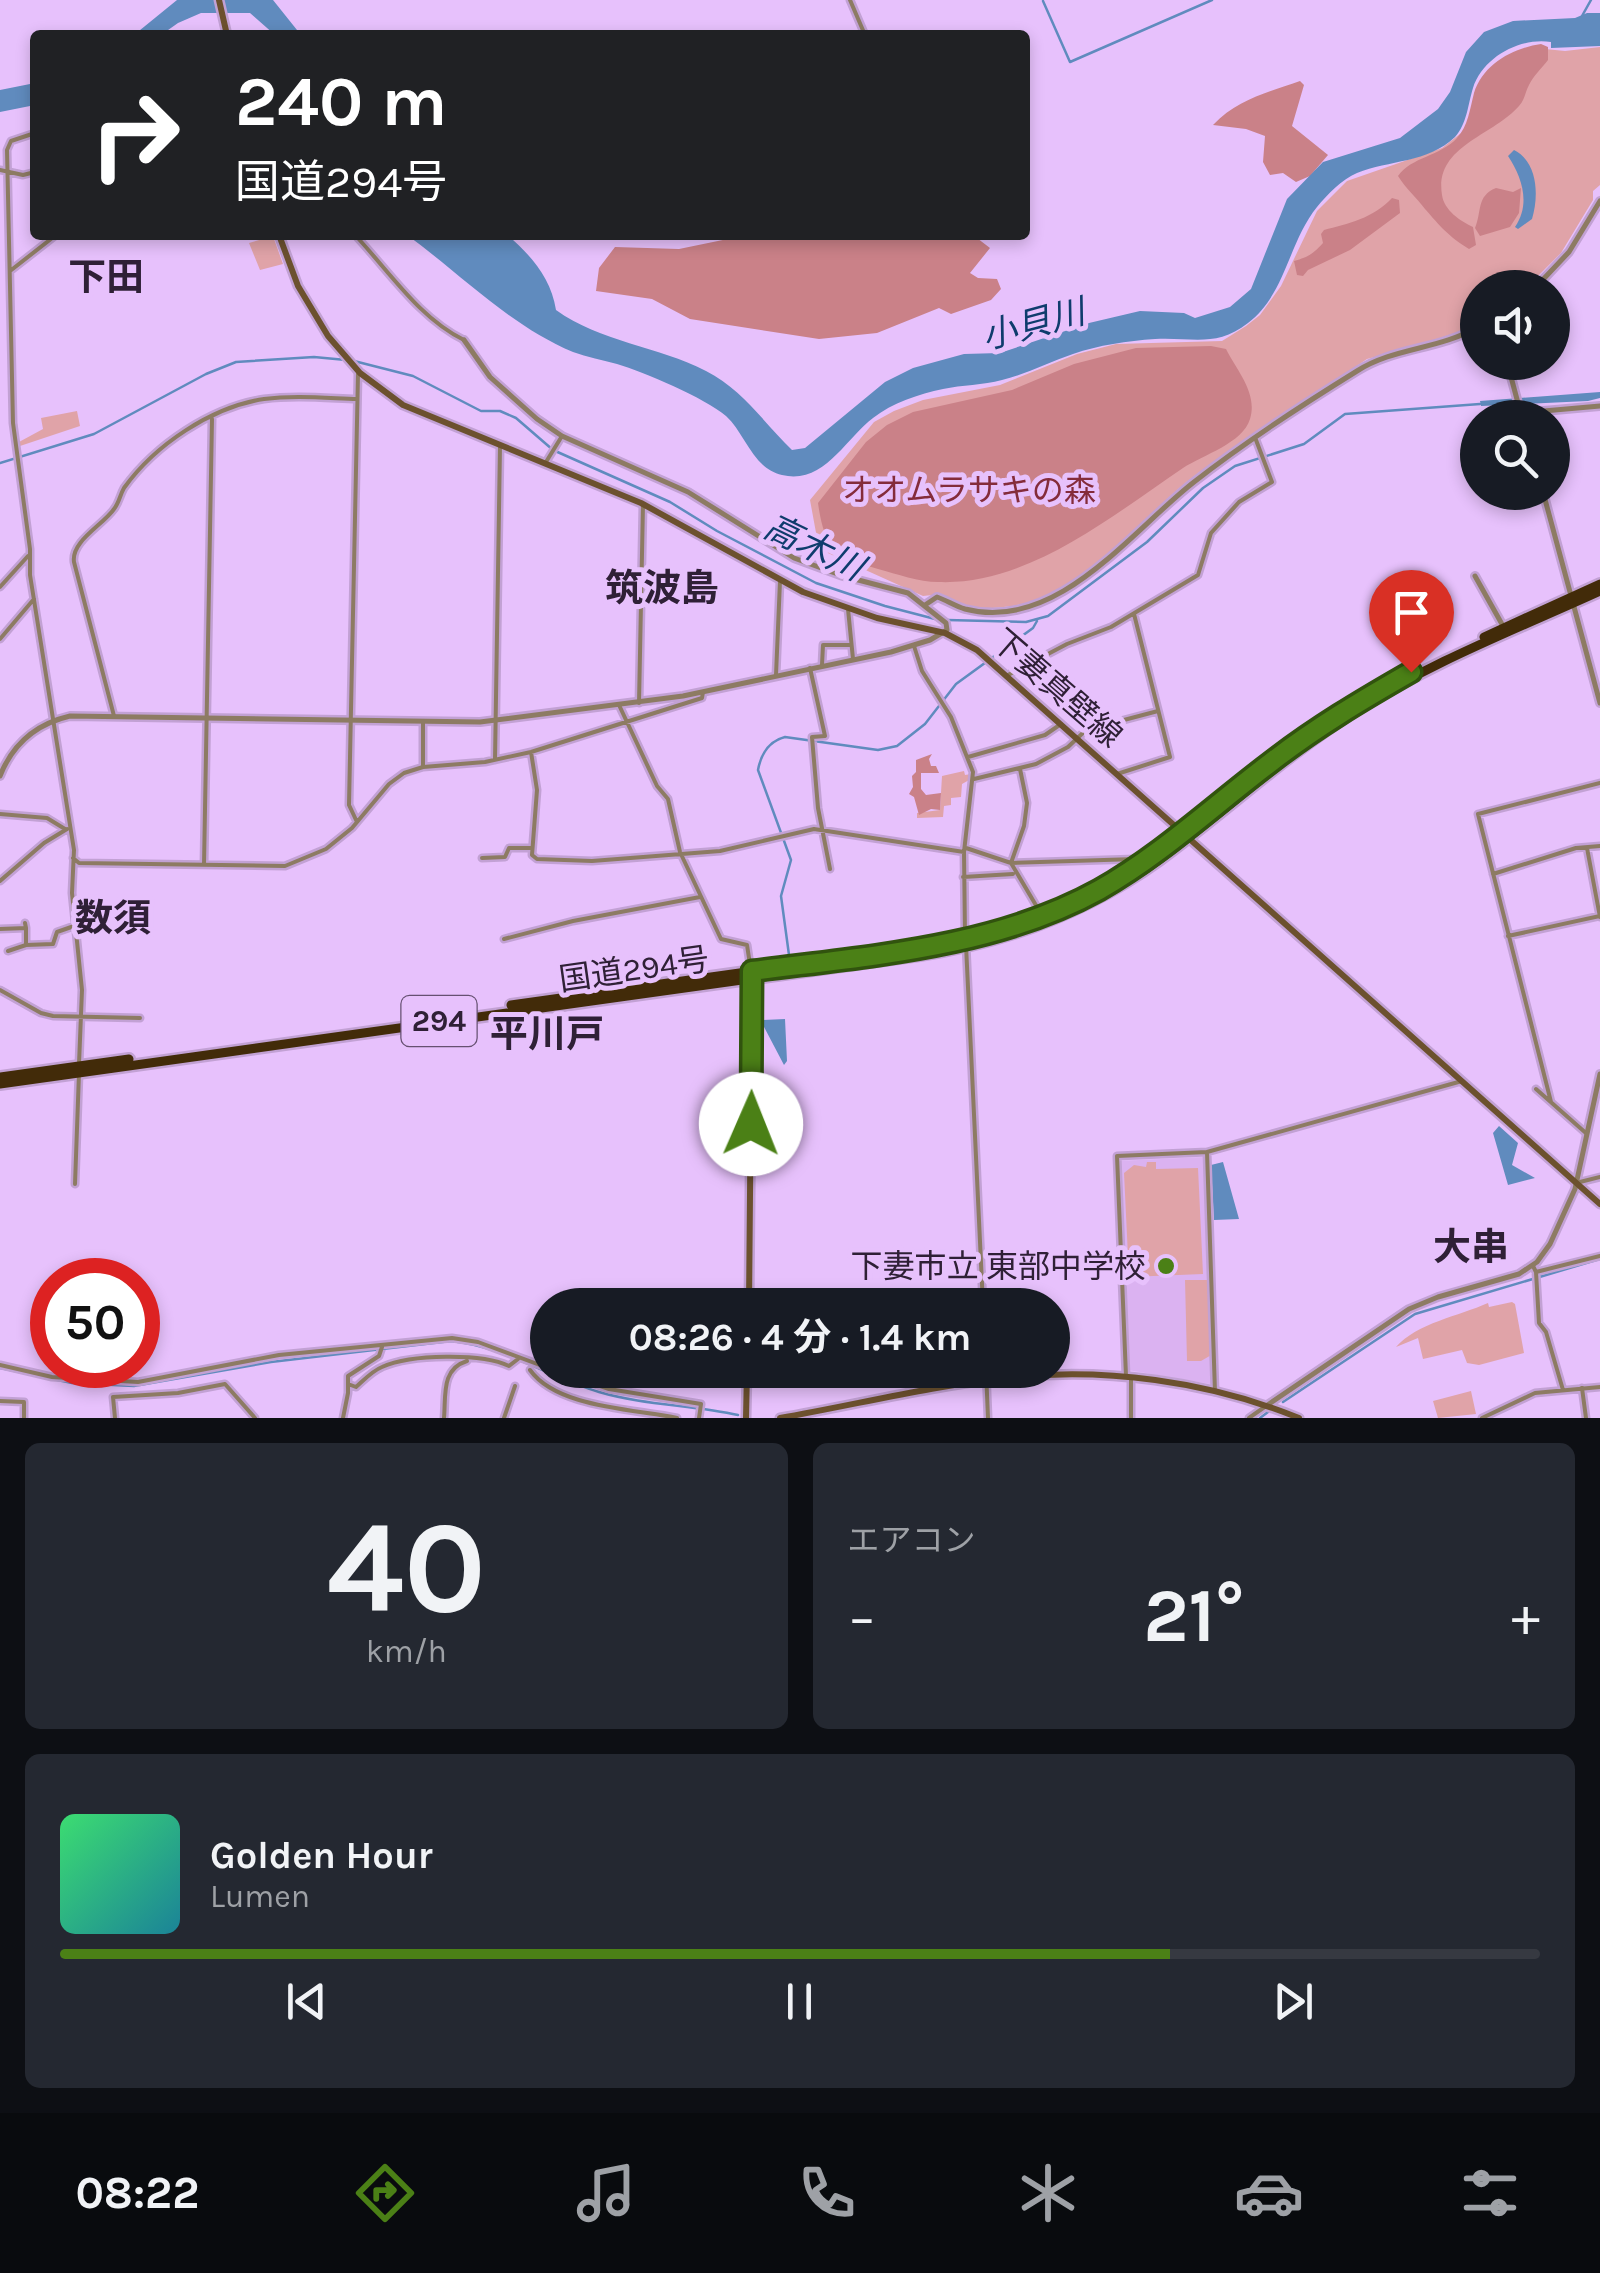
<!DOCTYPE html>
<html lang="ja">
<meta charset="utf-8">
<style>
body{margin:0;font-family:Karla,"Noto Sans JP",sans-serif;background:#242831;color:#f1f3f6;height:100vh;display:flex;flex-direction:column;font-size:38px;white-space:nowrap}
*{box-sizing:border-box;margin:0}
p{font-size:32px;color:#9ea1a6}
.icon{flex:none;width:55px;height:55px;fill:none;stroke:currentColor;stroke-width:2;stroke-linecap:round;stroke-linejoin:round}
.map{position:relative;height:1418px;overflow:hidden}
.drawer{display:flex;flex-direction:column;gap:25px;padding:25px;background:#0d0f14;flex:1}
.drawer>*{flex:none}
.banner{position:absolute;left:30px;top:30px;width:1000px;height:210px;border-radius:10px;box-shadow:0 5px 15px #0003;background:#202124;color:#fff;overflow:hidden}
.buttons{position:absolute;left:1460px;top:270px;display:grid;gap:20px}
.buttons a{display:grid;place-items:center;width:110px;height:110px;border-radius:50%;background:#171b24;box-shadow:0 5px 15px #0003;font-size:50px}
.speed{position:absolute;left:30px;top:1258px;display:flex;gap:20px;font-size:50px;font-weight:700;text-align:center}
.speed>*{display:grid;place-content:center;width:130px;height:130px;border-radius:50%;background:#171b24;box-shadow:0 5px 15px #0003;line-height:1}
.speed .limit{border:15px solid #d22;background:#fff;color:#111}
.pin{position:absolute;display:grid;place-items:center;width:85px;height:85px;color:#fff;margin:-102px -42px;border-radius:50% 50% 50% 0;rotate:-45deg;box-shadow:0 0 10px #0007}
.pin .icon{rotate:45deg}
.me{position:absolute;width:110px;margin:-55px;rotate:1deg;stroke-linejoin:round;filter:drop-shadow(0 0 8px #0008)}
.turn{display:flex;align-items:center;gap:35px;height:210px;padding:0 40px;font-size:45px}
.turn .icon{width:130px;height:130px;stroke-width:2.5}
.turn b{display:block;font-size:70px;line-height:85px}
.big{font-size:75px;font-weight:700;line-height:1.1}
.drawer .card{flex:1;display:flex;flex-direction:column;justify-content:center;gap:15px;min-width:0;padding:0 35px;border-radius:15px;background:#242831}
.drawer .dial{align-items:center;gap:0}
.dial b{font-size:130px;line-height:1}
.song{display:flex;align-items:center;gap:30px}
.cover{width:120px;height:120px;border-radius:15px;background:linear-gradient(135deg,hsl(140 70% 55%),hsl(190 70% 35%))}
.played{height:10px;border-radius:5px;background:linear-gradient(90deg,#4b8016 75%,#363941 75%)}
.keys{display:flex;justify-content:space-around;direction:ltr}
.heat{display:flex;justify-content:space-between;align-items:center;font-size:55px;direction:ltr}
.drawer .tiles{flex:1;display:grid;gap:25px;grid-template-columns:1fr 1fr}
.card:last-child{grid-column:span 2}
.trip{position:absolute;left:530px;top:1288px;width:540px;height:100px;border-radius:50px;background:#171b24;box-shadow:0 5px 15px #0003;font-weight:700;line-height:100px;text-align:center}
.menu{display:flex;height:160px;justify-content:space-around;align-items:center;background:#090b0e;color:#9ea1a6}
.menu .icon{width:70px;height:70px}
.menu .current{color:#4b8016}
.menu b{font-size:45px;color:#f1f3f6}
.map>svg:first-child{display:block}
</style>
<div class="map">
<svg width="1600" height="1418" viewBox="0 0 1600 1418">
<rect width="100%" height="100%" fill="#e7c1fc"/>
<path fill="#dbb2f1" d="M 1205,1157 L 1214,1380 L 1210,1384 L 1128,1370 L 1118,1161 Z"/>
<path fill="#e0a3a8" d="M 1600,47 L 1600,185 L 1593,191 L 1593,200 L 1561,253 L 1527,287 L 1478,288 L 1477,321 L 1451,337 L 1367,359 L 1198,473 C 1138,517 1091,594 1012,606 C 998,608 980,610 966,606 C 947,601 944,593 923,596 L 819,549 L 810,500 L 874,422 L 894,411 L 923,400 L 1000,385 L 1077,354 L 1116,344 L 1222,341 L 1246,326 L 1260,315 L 1281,286 L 1317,211 L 1347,181 L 1442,148 L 1465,130 L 1545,49 L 1565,51 Z
M 273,236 L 283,264 L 260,270 L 249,243 Z
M 15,404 L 19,442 L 43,429 L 41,418 L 77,411 L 80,426 L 17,447 Z
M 964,771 L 965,775 L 971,774 L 971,779 L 962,784 L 961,797 L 951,798 L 951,805 L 944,806 L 943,817 L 917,818 L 917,813 L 940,810 L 942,776 Z
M 1147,1162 L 1156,1162 L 1156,1169 L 1198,1168 L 1203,1274 L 1129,1277 L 1124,1173 L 1134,1165 L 1146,1167 Z
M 1185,1280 L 1211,1280 L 1213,1354 L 1201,1361 L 1187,1361 Z
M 1512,1302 L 1515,1304 L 1524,1353 L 1479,1365 L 1467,1363 L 1462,1350 L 1423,1359 L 1418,1338 L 1396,1347 C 1417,1323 1459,1316 1488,1303 L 1489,1307 Z
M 1471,1391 L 1476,1414 L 1438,1418 L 1433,1401 Z"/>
<path fill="#ca8188" d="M 1541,44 L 1548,47 L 1548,60 C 1542,68 1533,76 1529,85 C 1525,92 1525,100 1519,106 C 1493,136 1434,146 1442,195 C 1444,210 1460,221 1473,227 L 1476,245 L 1469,249 C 1448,236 1440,226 1425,209 C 1416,197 1407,190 1398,176 C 1411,157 1441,156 1457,138 C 1468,126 1470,109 1474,93 C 1483,64 1513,48 1541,44 Z
M 1300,81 L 1304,85 L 1292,126 L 1328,155 L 1310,176 L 1296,182 L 1283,173 L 1270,175 L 1263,162 L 1265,136 L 1246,129 L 1213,125 C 1238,99 1266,93 1300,81 Z
M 1496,188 L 1513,192 L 1521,188 L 1519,213 L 1510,227 L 1480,236 L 1475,228 C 1482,212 1476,196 1496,188 Z
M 1392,198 L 1399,200 L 1400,213 L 1350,250 L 1308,270 L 1303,276 L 1297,275 L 1294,261 C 1308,257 1312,255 1323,243 L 1321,234 L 1324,230 C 1347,224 1374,218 1392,198 Z
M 747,235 L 973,235 L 990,248 L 970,273 L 978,278 L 997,279 L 1001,289 L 991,300 L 951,314 L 939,308 L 877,333 L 819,339 L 690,319 L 652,299 L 596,291 L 599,268 L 615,247 L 679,249 Z
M 1211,346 L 1226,349 C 1237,371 1258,393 1250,419 C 1243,443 1203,455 1183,468 C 1113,515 1028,586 938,582 C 919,582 897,574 878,569 C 835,557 824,547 818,503 L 866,442 L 887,425 L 913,412 L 1012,390 L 1074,364 L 1136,348 Z
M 932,754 L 929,759 L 931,766 L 936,766 L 939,773 L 921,773 L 921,789 L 926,795 L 941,793 L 940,810 L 931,809 L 919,815 L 914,797 L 909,794 L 913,787 L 912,776 L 916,772 L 916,760 Z"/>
<path fill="#608bbe" d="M 177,0 L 273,0 L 301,35 L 275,35 L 250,13 L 201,13 L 178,23 L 161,35 L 134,35 Z
M 1587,13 L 1600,13 L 1600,46 L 1551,48 L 1551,42 C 1520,37 1483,57 1473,88 C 1468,104 1467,124 1455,137 C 1428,163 1389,160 1357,173 C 1342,179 1327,195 1317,207 C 1288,243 1286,294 1248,323 C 1216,348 1192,337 1155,339 C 1127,341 1099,345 1073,354 C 1049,362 1027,374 1002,380 C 983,385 962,385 943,389 C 919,394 892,403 873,418 C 845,439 824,485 782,475 C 753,469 745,433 726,416 C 705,398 644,372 617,364 C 603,360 587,357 573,352 C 509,325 462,275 407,235 L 507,235 C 531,255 551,278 556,310 C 600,342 658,346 706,371 C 742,389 764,423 792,450 L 805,448 L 885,382 L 913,368 L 964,354 L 1000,353 L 1089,323 L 1140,311 L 1184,313 L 1195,318 L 1230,307 L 1251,289 L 1287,199 L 1323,162 L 1400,138 L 1438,109 L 1450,92 L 1466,52 L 1484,32 L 1513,21 L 1575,18 Z
M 35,83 L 35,105 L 0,112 L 0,90 Z
M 1514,150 C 1538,162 1539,196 1532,219 L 1518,229 L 1515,227 C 1531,204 1522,177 1508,156 Z
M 1600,392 L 1600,398 L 1588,401 L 1481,406 L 1480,401 Z
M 785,1019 L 787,1061 L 784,1065 L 763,1025 L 763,1020 Z
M 1499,1126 L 1518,1143 L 1512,1165 L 1535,1178 L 1508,1185 L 1493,1133 Z
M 1223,1162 L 1239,1219 L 1214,1220 L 1211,1165 Z"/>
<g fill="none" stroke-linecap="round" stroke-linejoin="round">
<path stroke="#608bbe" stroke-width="2.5" d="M 1043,1 L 1070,62 L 1212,0
M 1582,16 L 1591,0
M 354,361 L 413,376 L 481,411 L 500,411 L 516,418 L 553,450 L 670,502 L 717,531 L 816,583 L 885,606 L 939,620
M 0,463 L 94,434 L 206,374 L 236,362 L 314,357 L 346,360
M 947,620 L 1026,622 L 1048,616 L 1147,542 L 1203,488 L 1235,466 L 1304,444 L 1345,414 L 1480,404
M 789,955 L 781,896 L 791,860 L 758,770 C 761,754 769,741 785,737 L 878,750 L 897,746 L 925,724 L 956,684 L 1033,628 L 1037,621
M 0,1368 L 72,1383 L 134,1386 L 271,1362 L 451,1341 C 503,1346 549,1377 599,1392 C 643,1405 693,1405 738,1415
M 1283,1402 L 1415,1314 L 1600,1259
M 1260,1418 L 1268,1412"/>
<g stroke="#c2a1d4" stroke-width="9">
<path id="minor" d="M 850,0 L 865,35
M 35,133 L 11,141 L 7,150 L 13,423 L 30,549 L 30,575 L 74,850 L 72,893 L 82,990 L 79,1064
M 0,170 L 23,175 L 35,172
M 355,235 C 389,271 419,318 464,340
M 10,271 L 56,235
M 546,462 L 562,436
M 0,587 L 28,556
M 848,609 L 853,659
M 0,639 L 34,599
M 914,646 L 922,671 L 951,717 L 973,772 L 964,852 L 965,936
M 822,665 L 823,645 L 851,645
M 810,668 L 825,736 L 812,737 L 818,808 L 830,869
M 776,675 L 780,581
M 1008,675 L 1067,644 L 1111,627 L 1198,575 L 1211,533 L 1239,502 L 1272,482 L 1256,440
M 639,703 L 643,504
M 619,705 L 657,786 L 668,799 L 680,852 L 721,939 L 747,945 L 751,971
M 114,716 L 74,562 C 71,541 103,525 114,509 C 119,503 120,495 124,488 C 155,445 211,407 264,399 C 294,395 326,398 357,399
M 531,752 L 537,790 L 532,855 L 537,859 L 592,861 L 720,851 L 814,829 L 964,852
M 968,757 L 1045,735 L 1061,724
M 495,760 L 500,446
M 423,767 L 423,722
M 1020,769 L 1027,803 L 1024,826 L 1011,863 L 1136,859 L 1141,864
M 1117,774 L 1170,757 L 1134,614
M 974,779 L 1036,764 L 1068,747 L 1086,730 L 1158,711
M 0,814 L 47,818 L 65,829
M 357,822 L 349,805 L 358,374
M 966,848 L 1011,863 L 1037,907
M 1587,848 L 1600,917
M 73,858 L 79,863 L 285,866 L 326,849 L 352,828 L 389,784 L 404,773 L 423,767 L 485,762 L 531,752 L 702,698 L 703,692
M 482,858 L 505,857 L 509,848 L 532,848
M 204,865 L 212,419
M 1493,874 L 1576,848 L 1600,846
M 963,877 L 1013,874
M 0,881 L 44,843 L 67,829
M 0,929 L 26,928 L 25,923
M 1508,936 L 1600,916
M 504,939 L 573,921 L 700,897
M 26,945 L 53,944 L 57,932 L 77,925
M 966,945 L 983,1305
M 8,951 L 26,945 L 26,928
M 0,990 L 41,1013 L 53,1016 L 140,1018
M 1536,1089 L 1587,1134
M 1551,1102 L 1478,814 L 1600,783
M 1207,1152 L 1462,1081
M 1576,1183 L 1600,1177
M 75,1184 L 79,1073
M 1533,1266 L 1536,1272 L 1600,1256
M 1536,1272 L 1539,1323 L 1546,1332 L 1563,1390
M 0,1365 L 52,1377 L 138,1382 L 279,1355 L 452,1338 L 478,1342 L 548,1368
M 530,1370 C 557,1408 635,1409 677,1418
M 554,1370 L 609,1389 L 701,1404 L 699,1418
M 986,1370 L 988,1418
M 1126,1376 L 1117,1156 L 1207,1152 L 1215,1392
M 1131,1378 L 1131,1418
M 348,1384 L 356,1387 C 364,1380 372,1371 382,1367 C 411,1354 482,1353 509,1366 L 518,1359
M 1582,1388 L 1586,1418
M 0,1401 L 24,1402 L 24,1418
M 115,1418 L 113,1397 L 178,1393 L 225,1384 L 255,1418
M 343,1418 L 348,1393 L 348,1376 L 379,1356 L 382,1347
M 444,1418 C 446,1395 441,1369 467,1361
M 504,1418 L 515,1386
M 1249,1418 L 1266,1406
M 1482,1418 L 1535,1393 L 1600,1387"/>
</g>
<g stroke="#c2a1d4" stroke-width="10">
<path id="tertiary" d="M 1535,288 L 1569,252 L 1600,201
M 1507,362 L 1522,418
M 1521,413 L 1600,406
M 1543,492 L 1600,703
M 1475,576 L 1503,626
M 925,605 L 937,597 C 946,600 955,606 965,609 C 1057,633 1131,531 1194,482 C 1245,442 1302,405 1357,371 C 1395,347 1438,350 1478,327
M 0,776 C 13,743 36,724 70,716 L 480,722 L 683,696 L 891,652 L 930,640 L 947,630 L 946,623 L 908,593 L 843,576 L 794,558 L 688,492 L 562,436 L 537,419 L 490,377 L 464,340
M 1266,1406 L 1409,1309 L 1438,1297 L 1519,1274 L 1537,1262 L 1550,1244 L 1575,1189 L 1600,1074"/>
</g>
<g stroke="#c2a1d4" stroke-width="11">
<path id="secondary" d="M 219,0 L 227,35
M 279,235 L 298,286 L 328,336 L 360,373 L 403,405 L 641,503 L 803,592 L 877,618 L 945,633 L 977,650 L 1600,1204
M 749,1305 L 752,976
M 746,1418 L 747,1370
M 780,1418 C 855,1405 930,1386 1006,1378 C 1104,1367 1208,1381 1299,1418"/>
</g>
<g stroke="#c2a1d4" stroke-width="14">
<path id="trunk" d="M 1484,637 L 1600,584
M 1106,886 L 1154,855 L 1261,770
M 511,1005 L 945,944 L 1043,916 L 1092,894
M 0,1077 L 129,1059
M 0,1084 L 920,955 C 1006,942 1088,911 1159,860 C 1225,812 1284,756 1353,712 C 1430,662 1517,629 1600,591"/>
</g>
<use href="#minor" stroke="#8d7b63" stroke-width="4"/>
<use href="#tertiary" stroke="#8d7b63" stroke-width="5"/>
<use href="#secondary" stroke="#6c512e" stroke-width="6"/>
<use href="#trunk" stroke="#422b09" stroke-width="9"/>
</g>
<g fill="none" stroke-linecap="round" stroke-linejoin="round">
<g stroke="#31530e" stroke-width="25">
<path id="route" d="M 751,1124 L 752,971 C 868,956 994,948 1099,890 C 1161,855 1213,806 1270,763 C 1315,728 1362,700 1411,672"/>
</g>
<use href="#route" stroke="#4b8016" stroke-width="18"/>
</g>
<circle fill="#4b8016" stroke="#e7c1fc" stroke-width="4" cx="1166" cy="1266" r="10"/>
<g text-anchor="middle" stroke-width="10" stroke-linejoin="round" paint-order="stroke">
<rect fill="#e7c1fc" stroke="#665071" stroke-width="2.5" x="401.5" y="996" width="75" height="50" rx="8"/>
<g font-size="30" font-weight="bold" fill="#2f2036">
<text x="439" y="1031">294</text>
</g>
<g font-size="32" fill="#842c3b" stroke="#e7c1fc">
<text x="969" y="501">オオムラサキの森</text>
</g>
<g font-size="32" fill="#2f2036" stroke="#e7c1fc">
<text transform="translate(1057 688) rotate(41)" y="11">下妻真壁線</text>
<text transform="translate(634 969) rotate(-8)" y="11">国道294号</text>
</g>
<g font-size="32" fill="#2f2036" stroke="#e7c1fc" text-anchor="end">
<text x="1146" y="1277">下妻市立 東部中学校</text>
</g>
<g font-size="35" font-style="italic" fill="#0f3c6d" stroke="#e7c1fc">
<text transform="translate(1033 324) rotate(-15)" y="12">小貝川</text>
<text transform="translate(814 547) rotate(26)" y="12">高木川</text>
</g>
<g font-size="38" font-weight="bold" fill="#2f2036" stroke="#e7c1fc">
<text x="106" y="290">下田</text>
<text x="662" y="601">筑波島</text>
<text x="113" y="931">数須</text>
<text x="547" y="1047">平川戸</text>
<text x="1471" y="1260">大串</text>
</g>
</g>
</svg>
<div class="buttons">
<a><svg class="icon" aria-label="sound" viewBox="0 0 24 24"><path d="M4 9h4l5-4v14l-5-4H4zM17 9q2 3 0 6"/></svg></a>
<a><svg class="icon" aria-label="search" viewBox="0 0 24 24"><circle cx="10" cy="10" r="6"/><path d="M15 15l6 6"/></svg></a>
</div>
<div class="speed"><div class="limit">50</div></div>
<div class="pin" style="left:1411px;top:672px;background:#d93025"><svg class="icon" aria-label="arrive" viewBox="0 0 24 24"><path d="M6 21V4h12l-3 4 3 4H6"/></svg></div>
<svg class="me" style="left:751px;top:1124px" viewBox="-20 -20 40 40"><circle r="19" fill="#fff"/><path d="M0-13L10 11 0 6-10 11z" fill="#4b8016"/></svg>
<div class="trip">08:26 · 4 分 · 1.4 km</div>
<div class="banner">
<div class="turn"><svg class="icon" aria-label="right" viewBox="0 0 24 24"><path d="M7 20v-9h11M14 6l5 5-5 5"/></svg><div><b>240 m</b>国道294号</div></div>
</div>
</div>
<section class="drawer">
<div class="tiles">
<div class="card dial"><b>40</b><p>km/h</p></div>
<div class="card"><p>エアコン</p>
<div class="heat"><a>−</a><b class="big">21°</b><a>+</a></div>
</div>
<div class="card">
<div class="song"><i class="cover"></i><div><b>Golden Hour</b><p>Lumen</p></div></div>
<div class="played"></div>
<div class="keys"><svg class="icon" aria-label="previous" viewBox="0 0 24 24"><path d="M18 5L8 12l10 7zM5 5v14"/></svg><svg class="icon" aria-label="pause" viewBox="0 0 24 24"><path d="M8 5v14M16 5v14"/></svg><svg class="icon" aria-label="next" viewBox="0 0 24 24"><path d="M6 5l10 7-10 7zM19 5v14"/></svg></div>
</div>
</div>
</section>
<nav class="menu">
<b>08:22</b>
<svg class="icon current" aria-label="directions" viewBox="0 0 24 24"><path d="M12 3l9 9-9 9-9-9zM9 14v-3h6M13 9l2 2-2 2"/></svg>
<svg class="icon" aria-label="music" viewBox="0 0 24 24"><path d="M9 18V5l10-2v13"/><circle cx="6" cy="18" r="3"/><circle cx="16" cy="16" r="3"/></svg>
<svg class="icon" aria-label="phone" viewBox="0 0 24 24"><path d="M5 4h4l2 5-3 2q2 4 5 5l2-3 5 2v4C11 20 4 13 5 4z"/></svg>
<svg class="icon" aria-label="climate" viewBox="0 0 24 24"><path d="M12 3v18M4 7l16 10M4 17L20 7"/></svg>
<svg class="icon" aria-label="car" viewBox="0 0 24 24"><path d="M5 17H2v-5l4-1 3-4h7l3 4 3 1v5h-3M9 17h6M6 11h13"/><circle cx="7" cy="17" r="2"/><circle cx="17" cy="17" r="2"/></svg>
<svg class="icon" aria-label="filters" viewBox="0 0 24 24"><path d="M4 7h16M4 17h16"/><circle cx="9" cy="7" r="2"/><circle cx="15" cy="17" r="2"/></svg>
</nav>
